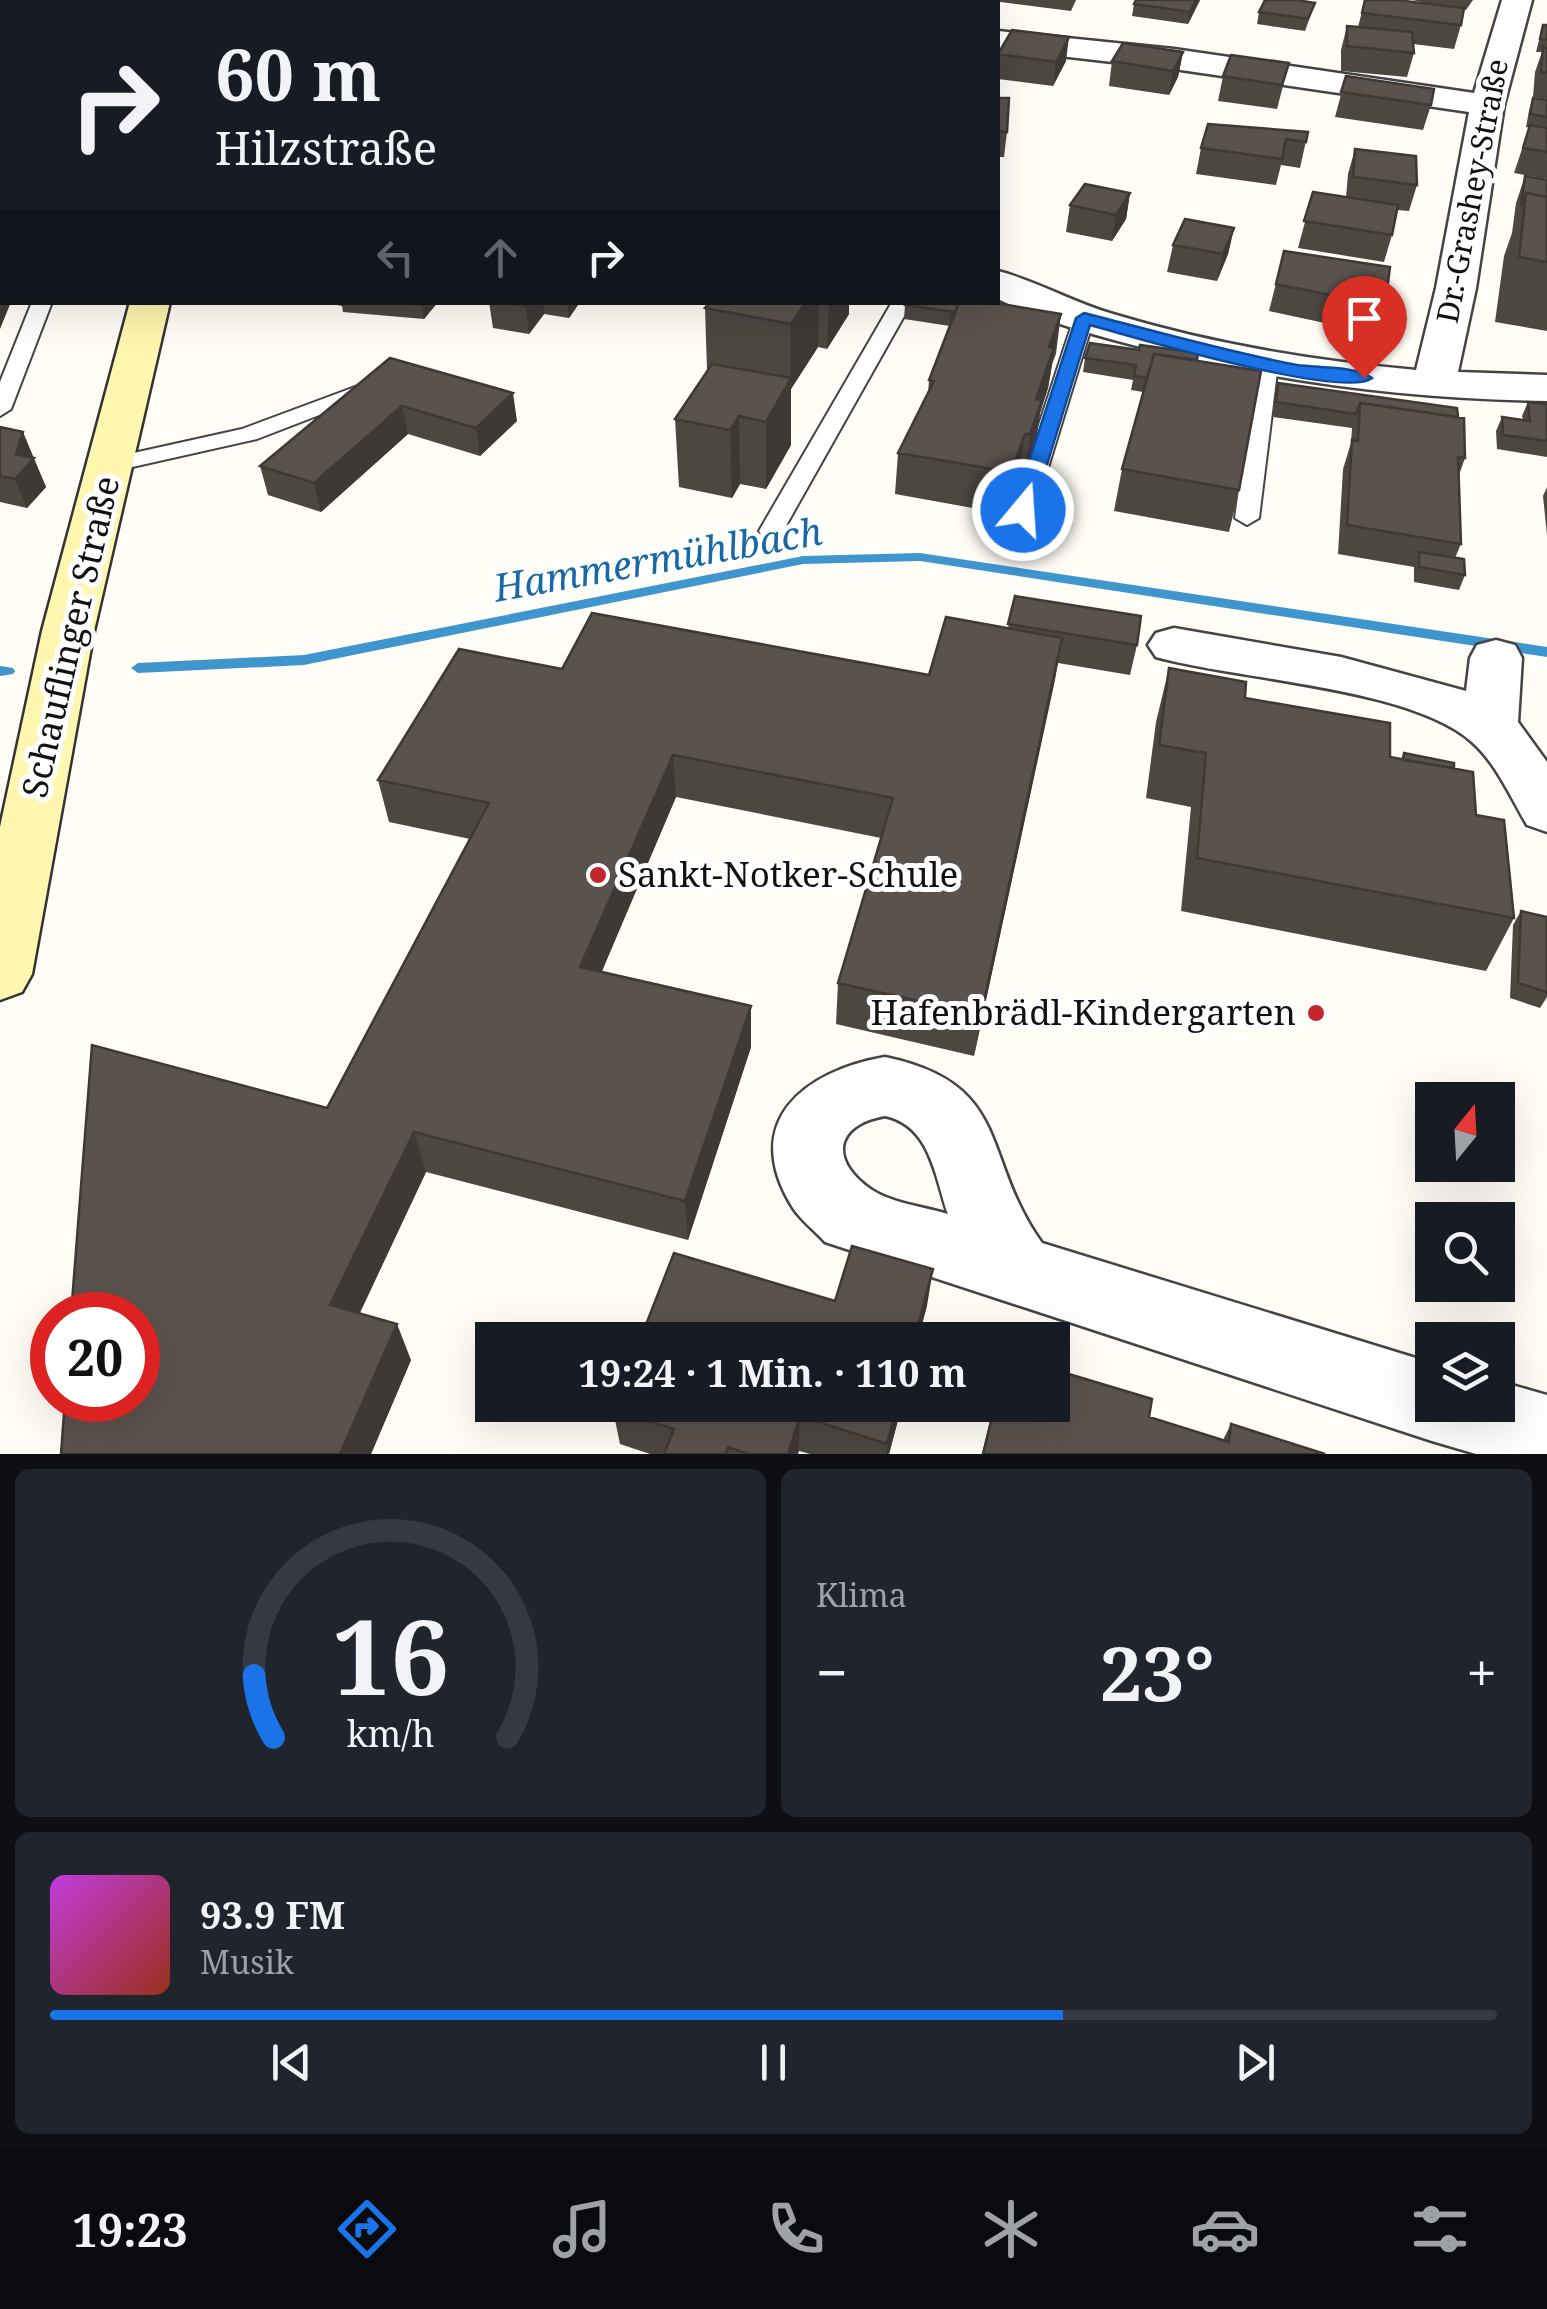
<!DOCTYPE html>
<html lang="de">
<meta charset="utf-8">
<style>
body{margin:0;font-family:"Noto Serif",serif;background:#20242c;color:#f1f3f6;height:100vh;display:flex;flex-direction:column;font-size:38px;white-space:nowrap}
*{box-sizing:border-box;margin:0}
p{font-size:32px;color:#9ea1a6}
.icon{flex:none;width:55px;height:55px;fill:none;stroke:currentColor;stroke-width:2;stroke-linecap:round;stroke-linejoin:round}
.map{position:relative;height:1454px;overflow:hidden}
.sheet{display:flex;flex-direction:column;gap:15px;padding:15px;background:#0d0f14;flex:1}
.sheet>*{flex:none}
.top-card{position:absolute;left:0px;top:0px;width:1000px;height:305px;box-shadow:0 10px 40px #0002;background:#171b24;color:#f1f3f6;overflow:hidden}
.needle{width:65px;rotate:18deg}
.tools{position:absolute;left:1415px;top:1082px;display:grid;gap:20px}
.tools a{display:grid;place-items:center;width:100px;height:100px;border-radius:0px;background:#171b24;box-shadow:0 10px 40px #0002;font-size:50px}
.speed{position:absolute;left:30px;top:1292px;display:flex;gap:20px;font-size:50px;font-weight:700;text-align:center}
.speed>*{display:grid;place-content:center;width:130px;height:130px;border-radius:50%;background:#171b24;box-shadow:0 10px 40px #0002;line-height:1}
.speed .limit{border:15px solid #d22;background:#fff;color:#111}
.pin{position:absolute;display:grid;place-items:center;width:85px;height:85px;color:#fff;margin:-102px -42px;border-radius:50% 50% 50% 0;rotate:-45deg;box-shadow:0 0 10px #0007}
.pin .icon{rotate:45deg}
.me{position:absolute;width:110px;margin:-55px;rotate:18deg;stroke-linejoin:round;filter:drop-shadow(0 0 8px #0008)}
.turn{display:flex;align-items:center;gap:35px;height:210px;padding:0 50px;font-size:45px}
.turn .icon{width:130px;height:130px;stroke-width:2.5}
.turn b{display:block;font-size:70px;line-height:85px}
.lanes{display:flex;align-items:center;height:95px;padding:0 50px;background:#0003;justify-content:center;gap:50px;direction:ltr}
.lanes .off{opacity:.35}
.big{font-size:75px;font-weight:700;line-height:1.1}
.sheet .tile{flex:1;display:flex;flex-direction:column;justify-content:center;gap:15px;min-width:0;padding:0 35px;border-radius:15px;background:#20242c}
.sheet .dial{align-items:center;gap:0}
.dial svg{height:260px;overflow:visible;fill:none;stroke:#363941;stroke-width:7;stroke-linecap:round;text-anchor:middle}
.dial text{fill:#f1f3f6;stroke:none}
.song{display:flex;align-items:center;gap:30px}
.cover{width:120px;height:120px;border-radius:15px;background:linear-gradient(135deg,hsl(290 70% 55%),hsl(10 70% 35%))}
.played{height:10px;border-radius:5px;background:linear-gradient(90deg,#1a73e8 70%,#363941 70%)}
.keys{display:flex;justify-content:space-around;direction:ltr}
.heat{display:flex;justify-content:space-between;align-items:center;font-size:55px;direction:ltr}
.sheet .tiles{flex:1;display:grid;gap:15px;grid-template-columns:1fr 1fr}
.tile:last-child{grid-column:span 2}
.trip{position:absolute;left:475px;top:1322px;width:595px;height:100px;border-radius:0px;background:#171b24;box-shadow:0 10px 40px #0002;font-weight:700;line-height:100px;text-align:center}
.menu{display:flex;height:160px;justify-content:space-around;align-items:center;background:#090b0e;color:#9ea1a6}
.menu .icon{width:70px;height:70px}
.menu .active{color:#1a73e8}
.menu b{font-size:45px;color:#f1f3f6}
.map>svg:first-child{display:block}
</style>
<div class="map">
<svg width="1547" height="1454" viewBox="0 0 1547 1454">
<rect width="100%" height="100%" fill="#fffdf5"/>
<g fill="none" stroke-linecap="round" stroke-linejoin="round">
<path fill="#3f96cf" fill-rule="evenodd" d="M 920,553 L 1547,647 L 1547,657 L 920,561 L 803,564 L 304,665 L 138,673 L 131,668 L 138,663 L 304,655 L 803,556 Z
M 0,666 L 13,668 L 15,671 L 13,674 L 0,676 Z"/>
<g stroke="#444" stroke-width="4">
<path id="service" d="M 32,302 L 52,302 L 11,409 L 0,416 L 0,382 Z
M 892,302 L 912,302 L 783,531 L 780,536 L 762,536 L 759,531 Z
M 1084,312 L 1094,318 L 1035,510 L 1023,517 L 1015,515 L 1011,510 L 1074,318 Z
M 1267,358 L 1278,364 L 1259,518 L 1247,525 L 1235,518 L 1256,364 Z
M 371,381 L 382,387 L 379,392 L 257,439 L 110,472 L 99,465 L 102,460 L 242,429 Z"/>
</g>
<g stroke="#444" stroke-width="5">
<path id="minor" d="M 801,0 L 831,0 L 831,2 L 801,2 Z
M 1502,0 L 1532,0 L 1504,105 L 1476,288 L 1458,372 L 1547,375 L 1547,401 C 1412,399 1280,383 1149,349 C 1097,336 1045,322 998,299 L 998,271 C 1037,281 1074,303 1113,314 C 1212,344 1314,361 1416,370 L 1436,288 L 1469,112 L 1174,69 L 998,49 L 998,31 L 1174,49 L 1474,93 Z
M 1174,628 L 1341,657 L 1466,691 L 1470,658 L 1477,645 L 1496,640 L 1515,645 L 1522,658 L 1518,722 L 1547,762 L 1547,832 L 1527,825 C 1511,798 1496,763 1472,742 C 1410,687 1238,680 1156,657 L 1148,645 L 1156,633 Z
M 885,1057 C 1014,1084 980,1157 1042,1243 L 1432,1363 L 1432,1405 L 1498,1405 L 1498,1381 L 1547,1395 L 1547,1454 L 1476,1454 L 1432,1441 L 825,1242 C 815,1231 801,1220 793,1208 C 739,1122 804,1071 885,1057 ZM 885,1116 C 931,1126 935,1177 948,1214 C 925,1207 892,1203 872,1190 C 830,1162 833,1125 885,1116 Z"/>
</g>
<g stroke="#333" stroke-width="5">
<path id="secondary" d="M 130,302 L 170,302 L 94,631 L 32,974 L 22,992 L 0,1000 L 0,827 L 42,631 Z"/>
</g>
<use href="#service" fill="#fff" fill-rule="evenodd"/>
<use href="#minor" fill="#fff" fill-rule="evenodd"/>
<use href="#secondary" fill="#fff6b0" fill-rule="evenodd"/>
</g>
<path fill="#4d4742" d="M 728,0 L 789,0 L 788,2 L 728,2 Z
M 985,0 L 1076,0 L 1071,11 Z
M 1200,0 L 1188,24 L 1132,16 L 1134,4 Z
M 1365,0 L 1441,6 L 1412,0 L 1473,0 L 1466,10 L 1463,10 L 1461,25 L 1454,49 L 1413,44 L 1414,53 L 1407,77 L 1341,71 L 1341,50 L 1347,26 L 1358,27 Z
M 1315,3 L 1305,31 L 1257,24 L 1259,12 Z
M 1543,25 L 1547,25 L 1547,99 L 1533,97 L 1535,72 L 1542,52 L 1536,52 Z
M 1183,52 L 1178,77 L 1169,95 L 1109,86 L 1112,61 Z
M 998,54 L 1066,61 L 1053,86 L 998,79 Z
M 1289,63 L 1277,109 L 1218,101 L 1223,76 Z
M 1346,76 L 1431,105 L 1423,130 L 1335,117 Z
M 2,80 L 2,131 L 0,131 L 0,81 Z
M 998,98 L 1007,132 L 1004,157 L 998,157 Z
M 1533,98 L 1547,100 L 1547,179 L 1514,173 L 1529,128 L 1526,127 L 1529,111 Z
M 1308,132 L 1300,168 L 1281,165 L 1276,185 L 1196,174 L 1201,148 Z
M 1355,149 L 1417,185 L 1409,211 L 1397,210 L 1392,235 L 1384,262 L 1298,248 L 1313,192 L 1346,197 L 1348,174 Z
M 1525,176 L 1547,180 L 1547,331 L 1495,322 L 1504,256 L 1512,233 L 1516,203 Z
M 1130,193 L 1126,219 L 1112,241 L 1066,232 L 1070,205 Z
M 1234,228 L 1228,254 L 1217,281 L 1167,272 L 1173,245 Z
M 1284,251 L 1385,306 L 1376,334 L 1269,311 Z
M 323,302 L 438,302 L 424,319 L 343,312 L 342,306 Z
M 489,302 L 580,302 L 569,318 L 544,314 L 529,334 L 493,328 Z
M 710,302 L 849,302 L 849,314 L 827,349 L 818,347 L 791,389 L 791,445 L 766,489 L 740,484 L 732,498 L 679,487 L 675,419 L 707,370 L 705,308 Z
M 905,305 L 1061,314 L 1056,354 L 1052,364 L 1048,388 L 1040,413 L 1036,441 L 1024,475 L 1019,475 L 1006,514 L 895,494 L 898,453 L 928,394 L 929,380 L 950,326 L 904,319 Z
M 390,358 L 517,421 L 480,456 L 408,434 L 321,512 L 268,495 L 260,466 Z
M 1085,358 L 1197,360 L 1239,490 L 1229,532 L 1114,511 L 1122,469 L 1143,392 L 1131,390 L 1133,380 L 1083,372 Z
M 1278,383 L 1458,417 L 1465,458 L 1459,475 L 1461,544 L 1455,558 L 1465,575 L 1459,590 L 1414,582 L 1414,567 L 1338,554 L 1343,469 L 1351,443 L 1352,428 L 1273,417 L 1274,397 Z
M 1528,402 L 1547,404 L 1547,457 L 1497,449 L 1496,431 L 1502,417 L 1523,420 L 1522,416 Z
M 0,427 L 33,458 L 46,487 L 27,508 L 0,502 Z
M 1547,487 L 1547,535 L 1543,496 Z
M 1015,596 L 1137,645 L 1130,675 L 1058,663 L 974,1056 L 836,1024 L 838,983 L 881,838 L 676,797 L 601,972 L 751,1006 L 751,1047 L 688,1240 L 426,1172 L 360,1313 L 411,1360 L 371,1454 L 327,1108 L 470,839 L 389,822 L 378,780 L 562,669 L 929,675 L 1008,628 Z
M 1169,668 L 1390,757 L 1401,759 L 1404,753 L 1454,768 L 1476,815 L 1514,918 L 1486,971 L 1181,911 L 1191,807 L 1146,798 L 1156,722 Z
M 1521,911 L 1547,917 L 1547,997 L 1540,1008 L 1510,998 L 1513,925 Z
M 615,1405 L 902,1405 L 889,1454 L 810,1454 L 799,1451 L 798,1454 L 650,1454 L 620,1444 L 613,1410 Z
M 994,1405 L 1052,1405 L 1149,1417 L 1223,1440 L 1231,1424 L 1325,1454 L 982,1454 Z"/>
<path fill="#3f3936" d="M 53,0 L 67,0 L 65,2 L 51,2 Z
M 1196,0 L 1200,0 L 1188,24 L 1190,12 Z
M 1069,37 L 1066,61 L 1053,86 L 1056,62 Z
M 1183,52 L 1178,77 L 1169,95 L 1173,71 Z
M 1130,193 L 1126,219 L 1112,241 L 1116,215 Z
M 1234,228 L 1228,254 L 1217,281 L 1223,254 Z
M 2,237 L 2,302 L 11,302 L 0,329 L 0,244 Z
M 424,302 L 438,302 L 424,319 L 422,305 Z
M 529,302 L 543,302 L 544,314 L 529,334 L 526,306 Z
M 567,302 L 580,302 L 569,318 Z
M 806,302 L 819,302 L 818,347 L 791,389 L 791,445 L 766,489 L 766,422 L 790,380 L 791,324 Z
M 829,302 L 849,302 L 849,314 L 827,349 Z
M 1061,314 L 1048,388 L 1040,413 L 1036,441 L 1024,475 L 1036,399 L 1049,347 Z
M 513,393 L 517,421 L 480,456 L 476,428 Z
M 402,406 L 408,434 L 321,512 L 314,483 Z
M 739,416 L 740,484 L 732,498 L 730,430 Z
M 23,432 L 46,487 L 27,508 L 15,479 L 16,454 Z
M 1025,434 L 1019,475 L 1006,514 L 1011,472 Z
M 1062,638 L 1055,680 L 974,1056 L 981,1015 Z
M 673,755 L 676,797 L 586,1009 L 580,967 Z
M 751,1006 L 751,1047 L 688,1240 L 685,1201 Z
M 414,1132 L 426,1172 L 346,1341 L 330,1305 Z
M 933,1269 L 927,1306 L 918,1340 L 914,1340 Z
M 397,1324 L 411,1360 L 371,1454 L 340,1454 Z
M 897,1405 L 902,1405 L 889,1454 L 886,1454 Z
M 800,1416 L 798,1454 L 788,1454 Z"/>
<path fill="#5a524d" stroke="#3f3936" stroke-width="2.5" d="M 13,0 L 53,0 L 51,2 L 12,1 Z
M 76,0 L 116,0 L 114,2 L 75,1 Z
M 319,0 L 319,2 L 294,2 Z
M 1136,0 L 1196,0 L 1190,12 L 1134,4 Z
M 1265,0 L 1296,0 L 1315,3 L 1308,19 L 1259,12 Z
M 1365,0 L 1396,0 L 1464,8 L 1461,25 L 1362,13 Z
M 1543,25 L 1547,25 L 1547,40 L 1540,39 Z
M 1347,26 L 1412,32 L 1414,53 L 1347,46 Z
M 1012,30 L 1069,37 L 1056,62 L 998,54 Z
M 1123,43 L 1183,52 L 1173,71 L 1112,61 Z
M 1543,47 L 1547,48 L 1547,73 L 1541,72 Z
M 1231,55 L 1289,63 L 1282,85 L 1223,76 Z
M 1346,76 L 1434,89 L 1431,105 L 1341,92 Z
M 0,81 L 2,81 L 2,105 L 0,105 Z
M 998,98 L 1009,98 L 1007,132 L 998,131 Z
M 1533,98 L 1547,100 L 1547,117 L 1530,114 Z
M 1208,124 L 1308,132 L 1306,142 L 1286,139 L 1282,159 L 1201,148 Z
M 1530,125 L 1547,128 L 1547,152 L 1523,148 Z
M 0,143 L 2,143 L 2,225 L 0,225 Z
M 1355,149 L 1416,156 L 1417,185 L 1353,177 Z
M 1525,176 L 1547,180 L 1547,197 L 1526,193 L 1521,206 Z
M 1085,184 L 1130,193 L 1116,215 L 1070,205 Z
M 1313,192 L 1398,205 L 1392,235 L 1304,221 Z
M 1526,193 L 1547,197 L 1547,262 L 1519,257 Z
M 1185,219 L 1234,228 L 1223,254 L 1173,245 Z
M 1284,251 L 1390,267 L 1385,306 L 1276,284 Z
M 393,302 L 424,302 L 422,305 Z
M 500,302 L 529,302 L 526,306 Z
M 710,302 L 806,302 L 791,324 L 705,308 Z
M 906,302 L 957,302 L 957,305 L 958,305 L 953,319 L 951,319 L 954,312 L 905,305 Z
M 959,302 L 990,302 L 1061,314 L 1049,347 L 1054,348 L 1036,399 L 1042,400 L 1030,434 L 1025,434 L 1011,472 L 898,453 L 934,381 L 929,380 Z
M 1090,343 L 1139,350 L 1140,345 L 1198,353 L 1197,360 L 1154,354 L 1147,378 L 1134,376 L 1136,365 L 1085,358 Z
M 1154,354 L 1261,371 L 1239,490 L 1122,469 Z
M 390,358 L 513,393 L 476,428 L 402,406 L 314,483 L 260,466 Z
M 712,364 L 791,378 L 766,422 L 739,416 L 730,430 L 675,419 Z
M 1278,383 L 1457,408 L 1458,417 L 1360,403 L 1356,414 L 1276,402 Z
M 1528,402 L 1547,404 L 1547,441 L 1503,435 L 1502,417 L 1530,421 Z
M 1360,403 L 1464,418 L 1465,458 L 1458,457 L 1461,544 L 1347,525 L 1352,440 L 1358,441 Z
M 0,427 L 23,432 L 16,454 L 34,458 L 15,479 L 0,476 Z
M 1419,552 L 1464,559 L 1465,575 L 1419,567 Z
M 1015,596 L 1141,616 L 1137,645 L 1008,624 Z
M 592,613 L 929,675 L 946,617 L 1062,638 L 981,1015 L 838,983 L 893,798 L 673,755 L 580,967 L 751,1006 L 685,1201 L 414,1132 L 330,1305 L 397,1324 L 340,1454 L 61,1454 L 65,1400 L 138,1400 L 138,1315 L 71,1315 L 92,1045 L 327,1108 L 489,803 L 378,780 L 459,649 L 562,669 Z
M 1169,668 L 1246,682 L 1245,698 L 1390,723 L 1390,757 L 1473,772 L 1476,815 L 1504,820 L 1514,918 L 1197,858 L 1206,753 L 1159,745 Z
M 1404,753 L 1454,763 L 1454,768 L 1403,760 Z
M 1521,911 L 1547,917 L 1547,992 L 1518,983 Z
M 852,1246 L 933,1269 L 914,1340 L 640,1340 L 674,1253 L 835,1301 Z
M 1052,1369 L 1152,1399 L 1149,1417 L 1229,1442 L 1231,1424 L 1325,1454 L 983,1454 L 995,1405 L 1052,1405 Z
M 615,1405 L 897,1405 L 887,1444 L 800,1416 L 788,1454 L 748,1454 L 728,1447 L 726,1454 L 664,1454 L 674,1429 L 613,1410 Z"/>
<path fill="#1a73e8" stroke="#114b97" stroke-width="2.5" d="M 1084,313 C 1155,331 1224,351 1297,365 C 1318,368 1357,366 1372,378 C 1345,400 1132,337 1090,325 L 1033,510 L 1030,514 L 1016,514 L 1013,510 L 1076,318 Z"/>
<g fill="#c4262e" stroke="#fff" stroke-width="4">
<circle cx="598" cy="875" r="10"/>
<circle cx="1316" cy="1013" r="10"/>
</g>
<g text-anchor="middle" stroke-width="10" stroke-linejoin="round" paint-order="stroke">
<g font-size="30" fill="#111" stroke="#fff">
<text transform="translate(1473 191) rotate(-79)" y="10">Dr.-Grashey-Straße</text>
</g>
<g font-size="35" fill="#111" stroke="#fff">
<text transform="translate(71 637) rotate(-77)" y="12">Schauflinger Straße</text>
</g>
<g font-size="35" fill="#111" stroke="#fff" text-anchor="start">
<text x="618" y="887">Sankt-Notker-Schule</text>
<text x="1296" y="1025" text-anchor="end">Hafenbrädl-Kindergarten</text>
</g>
<g font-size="38" font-style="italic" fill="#1768a6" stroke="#fff">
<text transform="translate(658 560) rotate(-10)" y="13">Hammermühlbach</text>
</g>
</g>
</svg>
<div class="tools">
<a><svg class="needle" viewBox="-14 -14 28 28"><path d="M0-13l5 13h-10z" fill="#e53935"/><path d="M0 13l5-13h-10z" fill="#9ea1a6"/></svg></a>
<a><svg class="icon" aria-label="search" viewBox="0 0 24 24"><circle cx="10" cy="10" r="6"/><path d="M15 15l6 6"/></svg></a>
<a><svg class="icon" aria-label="layers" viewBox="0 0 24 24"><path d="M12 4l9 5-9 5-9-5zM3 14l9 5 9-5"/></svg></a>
</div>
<div class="speed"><div class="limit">20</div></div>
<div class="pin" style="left:1364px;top:378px;background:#d93025"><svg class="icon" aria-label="arrive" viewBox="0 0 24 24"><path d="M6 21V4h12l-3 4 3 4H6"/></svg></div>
<svg class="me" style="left:1023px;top:510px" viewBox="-20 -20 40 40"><circle r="17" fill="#1a73e8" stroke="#fff" stroke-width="3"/><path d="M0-11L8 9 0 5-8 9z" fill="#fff"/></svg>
<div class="trip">19:24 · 1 Min. · 110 m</div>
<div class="top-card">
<div class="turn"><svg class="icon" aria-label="right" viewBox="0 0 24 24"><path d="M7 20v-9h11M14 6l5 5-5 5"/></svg><div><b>60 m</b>Hilzstraße</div></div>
<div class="lanes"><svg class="icon off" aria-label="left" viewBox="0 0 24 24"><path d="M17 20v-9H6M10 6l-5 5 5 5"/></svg><svg class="icon off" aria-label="ahead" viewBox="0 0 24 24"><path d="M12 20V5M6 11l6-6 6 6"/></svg><svg class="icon" aria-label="right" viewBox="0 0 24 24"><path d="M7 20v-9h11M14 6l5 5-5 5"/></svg></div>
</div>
</div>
<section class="sheet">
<div class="tiles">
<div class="tile dial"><svg viewBox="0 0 100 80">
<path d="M14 69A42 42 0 1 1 86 69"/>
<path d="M14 69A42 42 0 0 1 8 50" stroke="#1a73e8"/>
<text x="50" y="56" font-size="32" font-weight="700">16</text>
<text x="50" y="72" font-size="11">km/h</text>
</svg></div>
<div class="tile"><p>Klima</p>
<div class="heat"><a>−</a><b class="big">23°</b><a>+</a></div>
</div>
<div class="tile">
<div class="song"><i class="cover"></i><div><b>93.9 FM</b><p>Musik</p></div></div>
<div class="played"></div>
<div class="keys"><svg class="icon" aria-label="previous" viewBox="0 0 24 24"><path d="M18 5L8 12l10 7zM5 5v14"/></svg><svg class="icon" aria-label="pause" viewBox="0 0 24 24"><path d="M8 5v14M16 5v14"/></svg><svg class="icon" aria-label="next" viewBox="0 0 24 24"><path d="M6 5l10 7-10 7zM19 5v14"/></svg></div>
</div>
</div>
</section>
<nav class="menu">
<b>19:23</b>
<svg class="icon active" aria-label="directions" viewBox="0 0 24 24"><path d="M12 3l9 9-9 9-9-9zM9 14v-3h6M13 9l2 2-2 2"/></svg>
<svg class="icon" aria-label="music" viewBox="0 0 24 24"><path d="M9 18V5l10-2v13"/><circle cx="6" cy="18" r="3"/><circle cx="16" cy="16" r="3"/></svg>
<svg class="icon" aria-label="phone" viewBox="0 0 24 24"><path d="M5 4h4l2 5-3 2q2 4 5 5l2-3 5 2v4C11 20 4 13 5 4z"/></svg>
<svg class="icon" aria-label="climate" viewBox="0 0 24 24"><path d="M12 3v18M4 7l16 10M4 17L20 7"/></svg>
<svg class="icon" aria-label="car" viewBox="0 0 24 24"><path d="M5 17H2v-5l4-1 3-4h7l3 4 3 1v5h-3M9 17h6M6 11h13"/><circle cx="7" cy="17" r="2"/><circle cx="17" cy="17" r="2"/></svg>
<svg class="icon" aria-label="filters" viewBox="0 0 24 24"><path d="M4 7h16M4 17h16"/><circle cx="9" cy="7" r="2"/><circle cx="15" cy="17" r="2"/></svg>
</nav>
